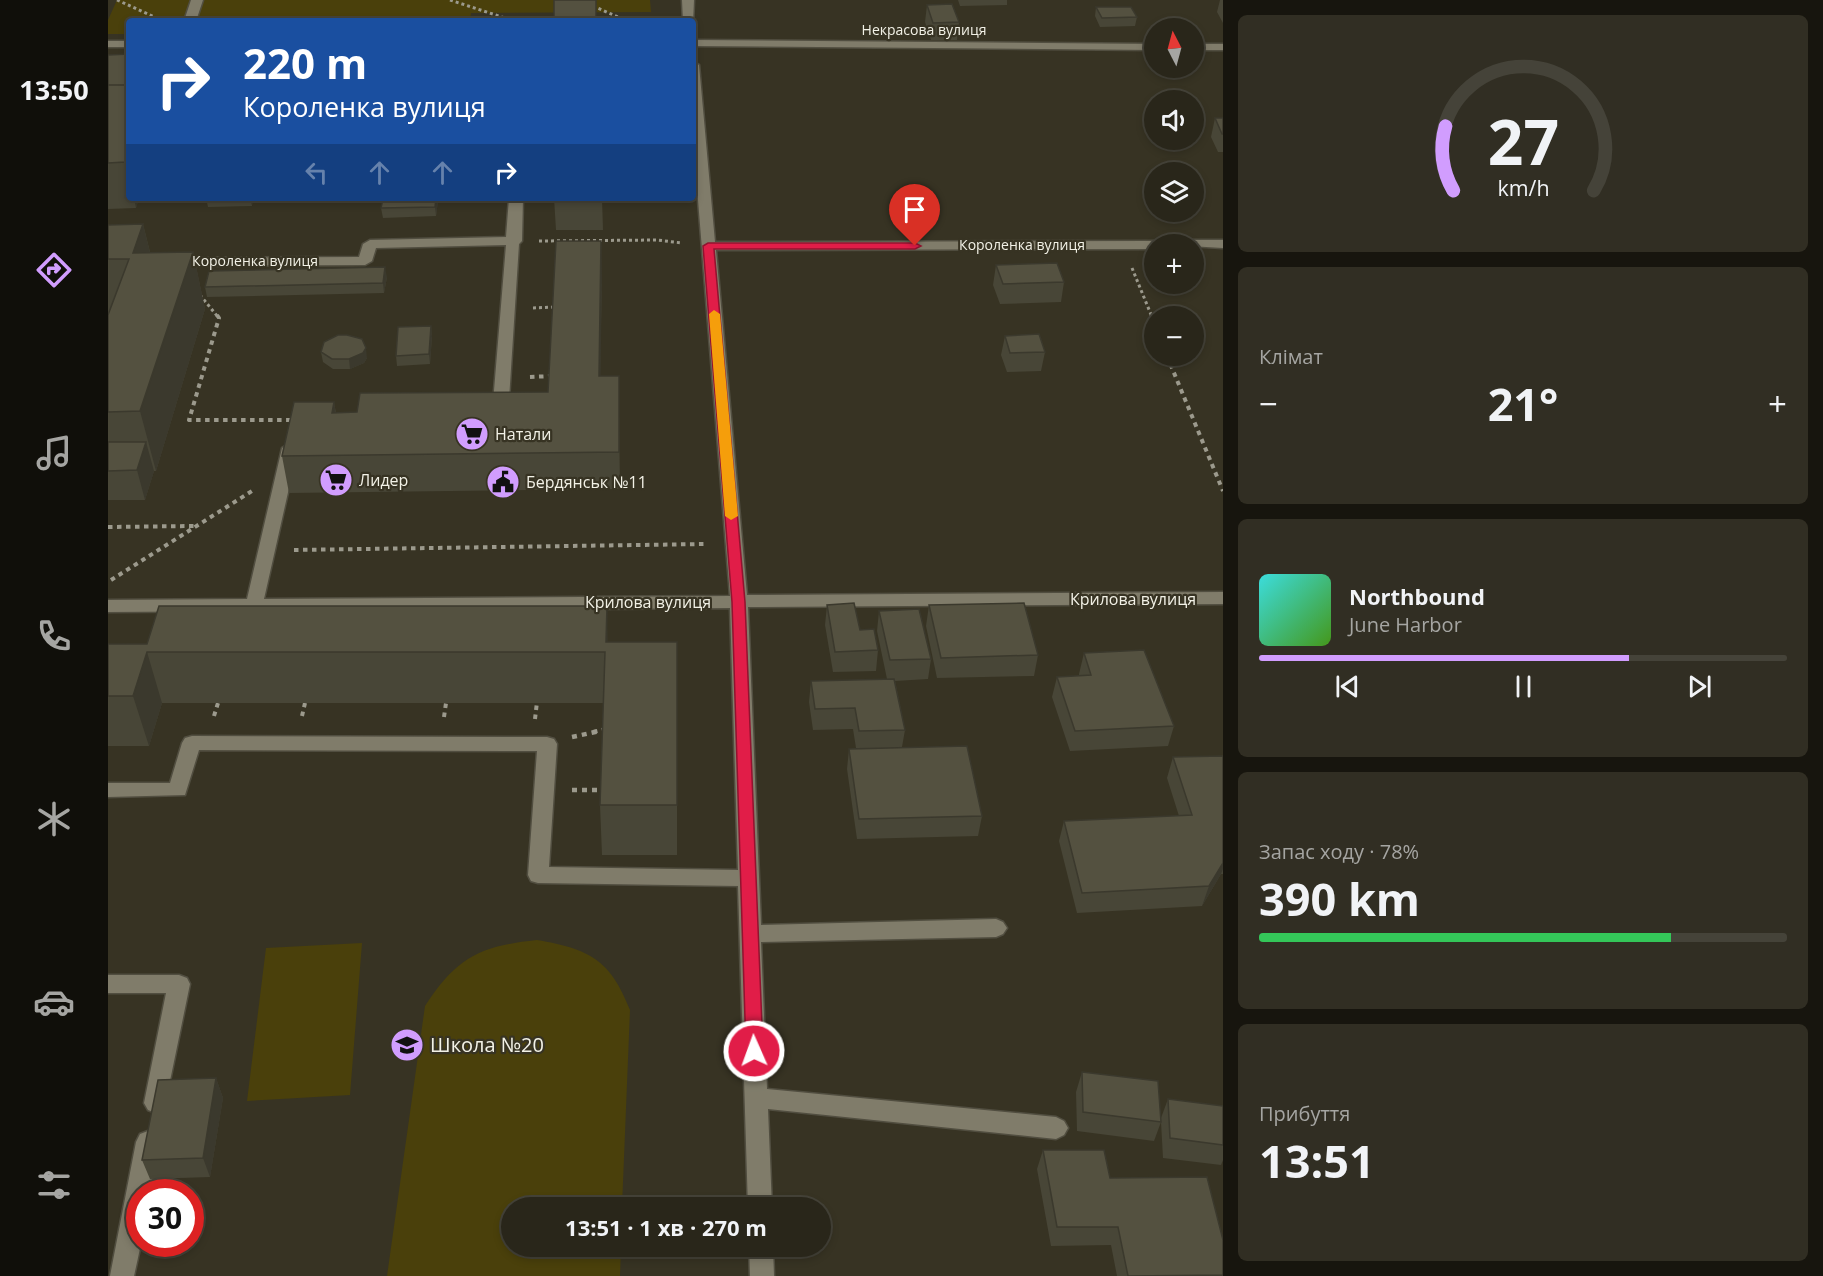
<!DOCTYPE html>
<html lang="uk">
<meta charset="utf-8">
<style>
body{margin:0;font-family:"Open Sans",sans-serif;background:#312e23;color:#f1f3f6;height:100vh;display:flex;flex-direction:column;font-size:22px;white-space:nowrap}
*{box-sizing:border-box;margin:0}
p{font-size:20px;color:#a5a5a2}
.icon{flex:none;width:33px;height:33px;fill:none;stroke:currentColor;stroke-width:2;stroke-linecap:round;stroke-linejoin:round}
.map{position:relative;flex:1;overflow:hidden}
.drawer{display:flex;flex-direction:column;gap:15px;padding:15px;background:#17150e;width:600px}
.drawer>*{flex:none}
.guide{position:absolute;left:18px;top:18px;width:570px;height:183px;border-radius:6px;box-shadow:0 3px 9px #0003,0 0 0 2px #454339;background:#1a4fa0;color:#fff;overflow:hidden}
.needle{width:39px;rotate:354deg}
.tools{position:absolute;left:1036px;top:18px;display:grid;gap:12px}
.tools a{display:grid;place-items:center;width:60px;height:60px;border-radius:50%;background:#29261a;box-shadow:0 3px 9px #0003,0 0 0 2px #454339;font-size:30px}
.speed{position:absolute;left:18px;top:1179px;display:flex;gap:12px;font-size:30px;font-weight:700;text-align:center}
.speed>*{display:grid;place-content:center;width:78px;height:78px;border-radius:50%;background:#29261a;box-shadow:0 3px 9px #0003,0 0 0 2px #454339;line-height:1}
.speed .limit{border:9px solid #d22;background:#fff;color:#111}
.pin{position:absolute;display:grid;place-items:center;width:51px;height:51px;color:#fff;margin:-62px -26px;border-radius:50% 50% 50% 0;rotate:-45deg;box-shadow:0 0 6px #0007}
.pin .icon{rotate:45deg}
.me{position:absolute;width:66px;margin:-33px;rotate:358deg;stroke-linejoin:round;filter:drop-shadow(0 0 4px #0008)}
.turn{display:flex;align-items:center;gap:21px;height:126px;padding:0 18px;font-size:27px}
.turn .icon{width:78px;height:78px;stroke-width:2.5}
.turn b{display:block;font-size:42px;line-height:51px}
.lanes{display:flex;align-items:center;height:57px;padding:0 18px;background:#0003;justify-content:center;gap:30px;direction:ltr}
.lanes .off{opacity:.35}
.big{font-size:45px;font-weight:700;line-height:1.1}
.drawer .widget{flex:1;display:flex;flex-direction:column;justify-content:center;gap:9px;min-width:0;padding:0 21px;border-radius:9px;background:#312e23}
.drawer .dial{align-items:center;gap:0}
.dial svg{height:156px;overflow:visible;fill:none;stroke:#454339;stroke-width:7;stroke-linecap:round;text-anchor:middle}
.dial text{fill:#f1f3f6;stroke:none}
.song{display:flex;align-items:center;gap:18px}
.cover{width:72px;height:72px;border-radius:9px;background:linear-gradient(135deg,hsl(180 70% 55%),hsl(100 70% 35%))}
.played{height:6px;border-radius:3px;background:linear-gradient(90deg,#d19dfe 70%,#454339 70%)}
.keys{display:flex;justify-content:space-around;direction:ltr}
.heat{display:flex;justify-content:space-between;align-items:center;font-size:33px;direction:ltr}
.charge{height:9px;border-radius:4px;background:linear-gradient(90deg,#34c759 78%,#454339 0)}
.trip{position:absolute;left:393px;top:1197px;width:330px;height:60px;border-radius:30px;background:#29261a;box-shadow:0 3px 9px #0003,0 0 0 2px #454339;font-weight:700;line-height:60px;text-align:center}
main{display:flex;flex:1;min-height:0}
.tabs{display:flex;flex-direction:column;width:108px;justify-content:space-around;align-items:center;background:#100f0a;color:#a5a5a2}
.tabs .icon{width:42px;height:42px}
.tabs .on{color:#d19dfe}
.tabs b{font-size:27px;color:#f1f3f6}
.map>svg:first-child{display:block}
</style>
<main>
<nav class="tabs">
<b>13:50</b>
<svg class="icon on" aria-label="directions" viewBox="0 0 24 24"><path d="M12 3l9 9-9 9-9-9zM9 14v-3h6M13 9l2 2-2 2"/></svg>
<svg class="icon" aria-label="music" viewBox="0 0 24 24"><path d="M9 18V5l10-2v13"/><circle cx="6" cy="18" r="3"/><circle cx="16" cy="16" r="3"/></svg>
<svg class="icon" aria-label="phone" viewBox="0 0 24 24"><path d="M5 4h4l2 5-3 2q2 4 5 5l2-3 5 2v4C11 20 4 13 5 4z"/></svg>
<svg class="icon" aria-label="climate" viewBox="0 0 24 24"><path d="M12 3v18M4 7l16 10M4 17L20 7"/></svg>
<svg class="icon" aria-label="car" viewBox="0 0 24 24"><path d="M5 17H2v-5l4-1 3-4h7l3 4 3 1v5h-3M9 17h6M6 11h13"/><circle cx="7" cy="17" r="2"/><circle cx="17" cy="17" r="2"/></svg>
<svg class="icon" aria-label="filters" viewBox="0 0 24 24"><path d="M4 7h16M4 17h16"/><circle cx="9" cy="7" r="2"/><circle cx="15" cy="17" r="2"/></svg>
</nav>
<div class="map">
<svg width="1115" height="1276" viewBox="0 0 1115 1276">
<rect width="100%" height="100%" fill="#373323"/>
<path fill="#4a400b" d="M 9,0 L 542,0 L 543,12 L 363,13 L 362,21 L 21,21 L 21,34 L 0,34 L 0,20 Z
M 429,940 C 481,949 502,959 522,1010 L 514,1207 L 404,1208 L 404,1246 L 513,1247 L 512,1276 L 279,1276 L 317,1006 C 349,957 372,946 429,940 Z
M 254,943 L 242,1095 L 139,1101 L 158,948 Z"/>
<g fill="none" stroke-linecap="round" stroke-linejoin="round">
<g stroke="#514e40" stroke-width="3">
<path id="minor" d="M 83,0 L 95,0 L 88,21 L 76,21 Z
M 574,0 L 586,0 L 585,23 L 585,21 L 575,21 Z
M 585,40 L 1047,44 L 1047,50 L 585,46 Z
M 0,41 L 21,41 L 21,47 L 0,47 Z
M 1086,44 L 1115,44 L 1115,50 L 1086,50 Z
M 585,61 L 591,65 L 607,242 L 1047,241 L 1053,243 L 1059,240 L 1115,240 L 1115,248 L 1047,244 L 1047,249 L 608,250 L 639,595 L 1115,592 L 1115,604 L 640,607 L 653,925 L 888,919 L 895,922 L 899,928 L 895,934 L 888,937 L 653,942 L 659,1089 L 948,1117 L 956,1121 L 960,1128 L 956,1135 L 948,1139 L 660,1109 L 664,1208 L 640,1208 L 630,886 L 430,883 L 423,881 L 420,875 L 429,751 L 91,750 L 77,795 L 0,797 L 0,783 L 62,783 L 74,743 L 77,738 L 84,736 L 439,737 L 446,739 L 449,744 L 441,867 L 630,870 L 622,608 L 0,612 L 0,600 L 139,599 L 174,448 L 182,443 L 190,448 L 156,599 L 622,596 L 585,138 Z
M 401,198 L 415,198 L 414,241 L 411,244 L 400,415 L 392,420 L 384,415 L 398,245 L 268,248 L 264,261 L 257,265 L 62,266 L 55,262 L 62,258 L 251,257 L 255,244 L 262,240 L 398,237 Z
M 0,975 L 71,975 L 79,978 L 82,984 L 56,1110 L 48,1113 L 40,1110 L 36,1103 L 58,993 L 0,993 Z
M 40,1131 L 48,1134 L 52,1142 L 42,1192 L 32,1192 L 33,1244 L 26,1276 L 2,1276 L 28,1142 L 32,1134 Z
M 641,1246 L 665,1246 L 666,1276 L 642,1276 Z"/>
</g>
<path stroke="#9c9a8d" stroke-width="3" stroke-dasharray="3 3" stroke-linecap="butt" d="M 9,0 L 55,21
M 342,0 L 406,21
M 485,6 L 519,21
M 431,241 L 549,240 L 574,243
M 1024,268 L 1044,317
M 92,295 L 110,317
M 425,308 L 448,307"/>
<path stroke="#9c9a8d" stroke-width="4" stroke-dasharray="4.5 4.5" stroke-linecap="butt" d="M 109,315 L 111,318 L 81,420 L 186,420
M 1043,315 L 1047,325
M 1059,356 L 1115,491
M 422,377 L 444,376
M 0,527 L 86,526
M 186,550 L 598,544
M 3,580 L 144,491
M 106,716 L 110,703
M 194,716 L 197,703
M 336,717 L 338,703
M 427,719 L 429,702
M 485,732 L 498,729"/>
<path stroke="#9c9a8d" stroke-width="4.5" stroke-dasharray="5 5" stroke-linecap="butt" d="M 464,737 L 492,731
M 464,790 L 496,790"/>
<use href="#minor" fill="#807c6a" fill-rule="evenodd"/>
</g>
<path fill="#484637" d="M 850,0 L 899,0 L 899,5 L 852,6 Z
M 1112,0 L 1115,0 L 1115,23 L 1109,12 Z
M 819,5 L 851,22 L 849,40 L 823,40 L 817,22 Z
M 988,7 L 1029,17 L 1027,26 L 992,27 L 987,16 Z
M 21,54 L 21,198 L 31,198 L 28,208 L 0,209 L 0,55 Z
M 1107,118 L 1115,118 L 1115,152 L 1110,152 L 1103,137 Z
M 98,198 L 145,198 L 144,206 L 100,207 Z
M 446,198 L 494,198 L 495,230 L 448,230 Z
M 330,201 L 328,216 L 275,218 L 273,208 Z
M 35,224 L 42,252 L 85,252 L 97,309 L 48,471 L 46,471 L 37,500 L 0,500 L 0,225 Z
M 888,265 L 956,282 L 953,302 L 892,304 L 885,285 Z
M 494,276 L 492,376 L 511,413 L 512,489 L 181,493 L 174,456 L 226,402 L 228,413 L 249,412 L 440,392 Z
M 279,277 L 276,293 L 99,297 L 97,287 Z
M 323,326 L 324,336 L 322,364 L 289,366 L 288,356 Z
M 897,336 L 937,352 L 933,371 L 899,372 L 893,355 Z
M 213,352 L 259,358 L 256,363 L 242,369 L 225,369 L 215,362 Z
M 719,605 L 752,630 L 770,650 L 768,671 L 725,672 L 717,625 Z
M 821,605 L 930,655 L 926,676 L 829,678 L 818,626 Z
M 771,611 L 823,659 L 820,679 L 787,681 L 797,730 L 794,747 L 874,816 L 870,836 L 749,839 L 739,769 L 741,749 L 748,748 L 745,729 L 705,730 L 701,702 L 703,681 L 779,679 L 769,631 Z
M 500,642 L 569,805 L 569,855 L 494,855 L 492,805 L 496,703 L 54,703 L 41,746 L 0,746 L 0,644 Z
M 976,653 L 1066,726 L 1060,746 L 962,751 L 944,697 L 949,677 L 971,676 L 971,674 Z
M 1115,756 L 1115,874 L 1113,874 L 1094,906 L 969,913 L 951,841 L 956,821 L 1071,816 L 1059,778 L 1065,757 Z
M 974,1072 L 1053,1118 L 1060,1099 L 1115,1106 L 1115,1160 L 1113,1165 L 1055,1158 L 1053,1122 L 1046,1141 L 969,1131 L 968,1092 Z
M 108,1078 L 115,1098 L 102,1177 L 42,1179 L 34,1160 Z
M 935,1150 L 1002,1178 L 1115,1240 L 1115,1276 L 1009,1276 L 1003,1245 L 943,1246 L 929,1169 Z"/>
<path fill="#3b392d" d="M 21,151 L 21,179 L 17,162 Z
M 26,198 L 31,198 L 28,208 Z
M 142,198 L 145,198 L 144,206 Z
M 328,198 L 329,198 L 330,201 L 328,216 L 327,207 Z
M 35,224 L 49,281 L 25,253 Z
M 493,241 L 494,276 L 492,413 L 491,376 Z
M 85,252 L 97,309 L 48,471 L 32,411 Z
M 277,267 L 279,277 L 276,293 L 275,283 Z
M 323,326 L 324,336 L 322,364 L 321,354 Z
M 258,348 L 259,358 L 256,363 L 242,369 L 241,359 Z
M 226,402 L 232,439 L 224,413 Z
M 38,442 L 46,471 L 37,500 L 29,470 Z
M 499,606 L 500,656 L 498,642 Z
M 39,652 L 54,703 L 41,746 L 25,696 Z
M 1115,863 L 1115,869 L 1113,874 L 1094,906 L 1101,886 Z
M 108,1078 L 115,1098 L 102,1177 L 95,1158 Z"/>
<path fill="#545140" stroke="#3b392d" stroke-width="1.5" d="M 446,0 L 488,0 L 488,21 L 446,21 Z
M 844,4 L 851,22 L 825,23 L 819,5 Z
M 988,7 L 1023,7 L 1029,17 L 994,18 Z
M 21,54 L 21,85 L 0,85 L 0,55 Z
M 0,85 L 21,85 L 21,151 L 17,162 L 0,163 Z
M 1107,118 L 1115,118 L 1115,134 L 1114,134 Z
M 275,198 L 328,198 L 327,207 L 273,208 Z
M 35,224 L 25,253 L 85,252 L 32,411 L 0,412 L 0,315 L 21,259 L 0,259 L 0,225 Z
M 448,241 L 493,241 L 491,376 L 511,376 L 511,452 L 174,456 L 186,402 L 226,402 L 224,413 L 249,412 L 252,393 L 440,392 Z
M 949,263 L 956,282 L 895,284 L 888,265 Z
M 277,267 L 275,283 L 97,287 L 101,271 Z
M 323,326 L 321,354 L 288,356 L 290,327 Z
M 931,334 L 937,352 L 902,353 L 897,336 Z
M 230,335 L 239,335 L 254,339 L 258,348 L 255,353 L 241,359 L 224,359 L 213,352 L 216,342 Z
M 0,442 L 38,442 L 29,470 L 0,471 Z
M 746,603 L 752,630 L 766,629 L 770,650 L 727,652 L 719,605 Z
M 916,603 L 930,655 L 833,658 L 821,605 Z
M 51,606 L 499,606 L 498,642 L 569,642 L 569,805 L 492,805 L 497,652 L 39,652 L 25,696 L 0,696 L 0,644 L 39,644 Z
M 811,609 L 823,659 L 782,660 L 771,611 Z
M 1036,650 L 1066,726 L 967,731 L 949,677 L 983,675 L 976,653 Z
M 786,679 L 797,730 L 751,731 L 747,708 L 707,709 L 703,681 Z
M 859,746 L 874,816 L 751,819 L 741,749 Z
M 1115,756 L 1115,863 L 1101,886 L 974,893 L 956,821 L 1084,815 L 1065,757 Z
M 974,1072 L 1050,1081 L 1053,1122 L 975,1112 Z
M 108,1078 L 95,1158 L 34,1160 L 50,1080 Z
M 1060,1099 L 1115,1106 L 1115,1145 L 1062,1138 Z
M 935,1150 L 996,1150 L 1002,1178 L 1099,1177 L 1115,1240 L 1115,1275 L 1020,1276 L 1010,1227 L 949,1227 Z"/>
<path fill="#e11d48" stroke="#92132f" stroke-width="1.5" d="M 600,243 L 807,243 L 813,246 L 807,249 L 606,249 L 637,602 L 655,1051 L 652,1056 L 646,1059 L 640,1056 L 638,1051 L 624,602 L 595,246 Z"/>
<path fill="#f59e0b" d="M 606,310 L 612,314 L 630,516 L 623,520 L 617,516 L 601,314 Z"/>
<defs>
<g id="supermarket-disc" transform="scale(1.725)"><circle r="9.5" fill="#d19dfe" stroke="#373323"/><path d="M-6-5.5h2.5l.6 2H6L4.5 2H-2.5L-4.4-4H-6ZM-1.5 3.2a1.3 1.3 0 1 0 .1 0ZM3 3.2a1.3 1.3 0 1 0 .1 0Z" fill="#111"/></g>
<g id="civic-disc" transform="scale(1.725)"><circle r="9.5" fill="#d19dfe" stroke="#373323"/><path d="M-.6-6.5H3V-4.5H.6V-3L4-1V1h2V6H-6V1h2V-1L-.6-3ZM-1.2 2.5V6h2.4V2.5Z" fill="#111"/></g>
<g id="school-disc" transform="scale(1.725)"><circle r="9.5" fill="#d19dfe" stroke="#373323"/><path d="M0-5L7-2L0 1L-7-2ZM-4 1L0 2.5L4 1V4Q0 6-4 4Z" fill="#111"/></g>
</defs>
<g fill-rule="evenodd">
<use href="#supermarket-disc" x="364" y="434"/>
<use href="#supermarket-disc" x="228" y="480"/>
<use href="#civic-disc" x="395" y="482"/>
<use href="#school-disc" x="299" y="1045"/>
</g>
<g text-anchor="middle" stroke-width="4.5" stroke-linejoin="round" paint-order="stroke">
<g font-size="14" fill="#f2f1e6" stroke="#373323">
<text x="816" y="35">Некрасова вулиця</text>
<text x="914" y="250">Короленка вулиця</text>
<text x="147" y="266">Короленка вулиця</text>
</g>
<g font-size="16" fill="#f2f1e6" stroke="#373323" text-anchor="start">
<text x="387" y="440">Натали</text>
<text x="251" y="486">Лидер</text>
<text x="418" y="488">Бердянськ №11</text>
</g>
<g font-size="16" fill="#f2f1e6" stroke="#373323">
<text x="1025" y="605">Крилова вулиця</text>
<text x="540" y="608">Крилова вулиця</text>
</g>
<g font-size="20" fill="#f2f1e6" stroke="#373323" text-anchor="start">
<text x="322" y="1052">Школа №20</text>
</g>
</g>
</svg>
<div class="tools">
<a><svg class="needle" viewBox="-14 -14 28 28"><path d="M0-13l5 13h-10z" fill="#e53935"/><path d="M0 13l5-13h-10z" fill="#a5a5a2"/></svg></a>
<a><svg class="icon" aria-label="sound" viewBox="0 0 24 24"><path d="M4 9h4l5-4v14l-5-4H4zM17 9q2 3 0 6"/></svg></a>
<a><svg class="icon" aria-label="layers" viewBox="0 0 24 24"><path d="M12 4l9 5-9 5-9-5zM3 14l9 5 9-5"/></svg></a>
<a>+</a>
<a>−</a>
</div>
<div class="speed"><div class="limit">30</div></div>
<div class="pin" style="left:807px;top:246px;background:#d93025"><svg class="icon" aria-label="arrive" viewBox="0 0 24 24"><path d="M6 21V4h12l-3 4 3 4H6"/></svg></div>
<svg class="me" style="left:646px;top:1051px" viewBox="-20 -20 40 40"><circle r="17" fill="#e11d48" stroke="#fff" stroke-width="3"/><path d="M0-11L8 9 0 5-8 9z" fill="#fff"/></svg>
<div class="trip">13:51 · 1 хв · 270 m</div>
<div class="guide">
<div class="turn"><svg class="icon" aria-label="right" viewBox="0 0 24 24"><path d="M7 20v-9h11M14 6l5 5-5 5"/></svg><div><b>220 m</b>Короленка вулиця</div></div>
<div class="lanes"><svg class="icon off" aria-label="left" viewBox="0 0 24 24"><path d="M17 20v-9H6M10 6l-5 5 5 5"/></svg><svg class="icon off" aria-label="ahead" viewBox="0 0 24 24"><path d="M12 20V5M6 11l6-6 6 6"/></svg><svg class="icon off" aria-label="ahead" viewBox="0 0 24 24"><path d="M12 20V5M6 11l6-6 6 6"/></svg><svg class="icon" aria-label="right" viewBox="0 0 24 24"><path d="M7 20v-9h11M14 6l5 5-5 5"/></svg></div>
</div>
</div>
<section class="drawer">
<div class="widget dial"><svg viewBox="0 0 100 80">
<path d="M14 69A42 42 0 1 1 86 69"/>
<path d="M14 69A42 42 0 0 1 10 36" stroke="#d19dfe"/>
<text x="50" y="56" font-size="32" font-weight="700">27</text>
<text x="50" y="72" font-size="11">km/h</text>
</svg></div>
<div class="widget"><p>Клімат</p>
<div class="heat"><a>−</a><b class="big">21°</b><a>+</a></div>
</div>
<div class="widget">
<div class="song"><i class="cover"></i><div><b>Northbound</b><p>June Harbor</p></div></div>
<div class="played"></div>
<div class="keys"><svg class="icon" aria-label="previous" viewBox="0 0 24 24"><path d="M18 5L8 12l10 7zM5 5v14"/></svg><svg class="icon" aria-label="pause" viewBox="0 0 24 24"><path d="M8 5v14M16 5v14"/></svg><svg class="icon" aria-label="next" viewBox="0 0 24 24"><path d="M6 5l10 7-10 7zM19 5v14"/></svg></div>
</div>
<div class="widget"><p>Запас ходу · 78%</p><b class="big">390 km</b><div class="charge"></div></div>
<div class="widget"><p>Прибуття</p><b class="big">13:51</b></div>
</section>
</main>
